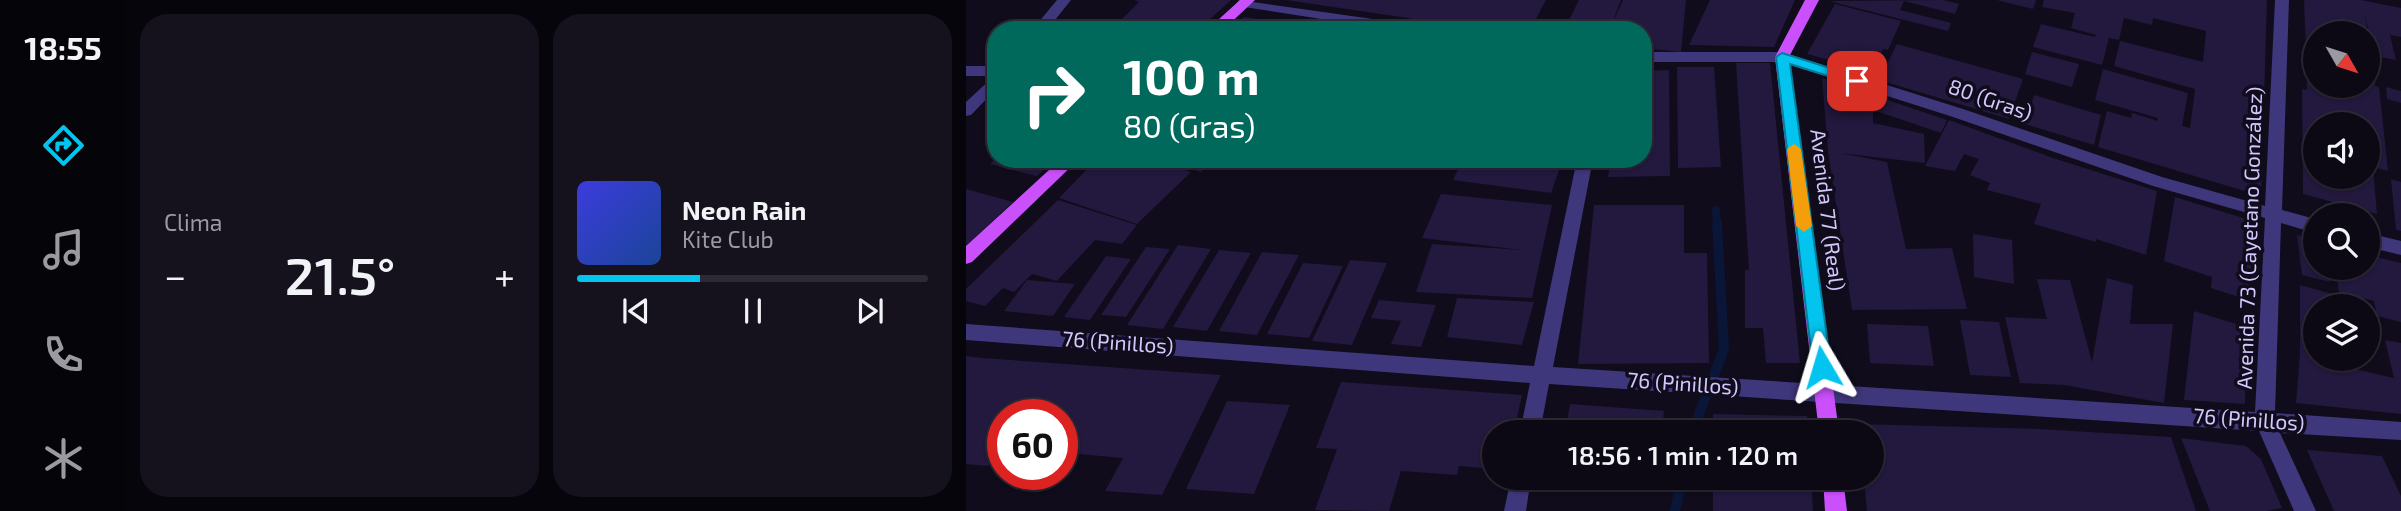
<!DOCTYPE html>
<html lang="es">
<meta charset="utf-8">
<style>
body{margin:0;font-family:"Exo 2",sans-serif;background:#15121e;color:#f1f3f6;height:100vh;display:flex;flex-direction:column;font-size:26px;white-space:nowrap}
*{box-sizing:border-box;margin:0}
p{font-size:23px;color:#9a9aa0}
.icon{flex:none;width:38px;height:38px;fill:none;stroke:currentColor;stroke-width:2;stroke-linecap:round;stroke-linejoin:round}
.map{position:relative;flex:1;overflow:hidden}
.details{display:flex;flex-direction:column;gap:14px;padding:14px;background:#07050c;width:840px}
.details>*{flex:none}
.top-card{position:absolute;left:21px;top:21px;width:665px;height:147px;border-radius:28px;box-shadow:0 2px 5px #0004,0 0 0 2px #2c2a34;background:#00695c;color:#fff;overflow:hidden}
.needle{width:46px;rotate:129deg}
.controls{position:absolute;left:1337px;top:21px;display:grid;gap:14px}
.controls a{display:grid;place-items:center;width:77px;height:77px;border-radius:50%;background:#0c0915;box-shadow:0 2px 5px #0004,0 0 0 2px #2c2a34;font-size:35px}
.speed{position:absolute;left:21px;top:399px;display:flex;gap:14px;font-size:35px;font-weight:700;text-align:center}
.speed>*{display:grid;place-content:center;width:91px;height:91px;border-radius:50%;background:#0c0915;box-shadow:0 2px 5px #0004,0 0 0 2px #2c2a34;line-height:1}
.speed .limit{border:10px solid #d22;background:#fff;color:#111}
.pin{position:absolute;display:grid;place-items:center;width:60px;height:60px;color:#fff;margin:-30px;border-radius:14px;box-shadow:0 4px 10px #0006}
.me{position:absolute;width:77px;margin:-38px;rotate:353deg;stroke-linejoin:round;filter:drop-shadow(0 0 5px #0008)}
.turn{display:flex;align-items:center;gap:24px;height:147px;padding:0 21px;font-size:32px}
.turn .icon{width:91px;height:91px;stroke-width:2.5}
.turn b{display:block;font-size:49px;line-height:60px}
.big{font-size:52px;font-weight:600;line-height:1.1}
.details .widget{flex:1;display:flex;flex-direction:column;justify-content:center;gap:10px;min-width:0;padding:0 24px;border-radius:28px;background:#15121e}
.song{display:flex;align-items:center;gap:21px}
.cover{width:84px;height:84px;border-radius:10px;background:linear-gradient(135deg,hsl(240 70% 55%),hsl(220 70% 35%))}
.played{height:7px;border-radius:4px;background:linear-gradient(90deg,#03c4ef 35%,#2c2a34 35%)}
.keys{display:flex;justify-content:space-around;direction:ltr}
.heat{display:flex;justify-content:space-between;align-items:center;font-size:38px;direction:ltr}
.details .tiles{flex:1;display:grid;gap:14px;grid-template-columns:repeat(2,1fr)}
.trip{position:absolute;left:516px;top:420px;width:402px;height:70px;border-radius:35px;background:#0c0915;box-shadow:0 2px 5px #0004,0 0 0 2px #2c2a34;font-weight:600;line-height:70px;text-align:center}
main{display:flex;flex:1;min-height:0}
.tab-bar{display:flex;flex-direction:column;width:126px;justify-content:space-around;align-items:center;background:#050408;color:#9a9aa0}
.tab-bar .icon{width:49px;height:49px}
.tab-bar .on{color:#03c4ef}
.tab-bar b{font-size:32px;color:#f1f3f6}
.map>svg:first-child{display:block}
</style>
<main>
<nav class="tab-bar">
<b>18:55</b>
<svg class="icon on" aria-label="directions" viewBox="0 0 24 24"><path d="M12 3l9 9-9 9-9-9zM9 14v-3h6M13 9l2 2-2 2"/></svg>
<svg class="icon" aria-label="music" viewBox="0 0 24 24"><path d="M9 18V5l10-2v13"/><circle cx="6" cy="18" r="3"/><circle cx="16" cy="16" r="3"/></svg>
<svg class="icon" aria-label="phone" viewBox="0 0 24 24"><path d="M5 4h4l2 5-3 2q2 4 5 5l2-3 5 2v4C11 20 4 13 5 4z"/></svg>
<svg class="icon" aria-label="climate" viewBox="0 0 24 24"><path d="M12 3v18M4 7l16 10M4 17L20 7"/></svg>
</nav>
<section class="details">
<div class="tiles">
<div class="widget"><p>Clima</p>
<div class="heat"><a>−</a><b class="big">21.5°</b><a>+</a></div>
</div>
<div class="widget">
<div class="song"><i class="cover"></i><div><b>Neon Rain</b><p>Kite Club</p></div></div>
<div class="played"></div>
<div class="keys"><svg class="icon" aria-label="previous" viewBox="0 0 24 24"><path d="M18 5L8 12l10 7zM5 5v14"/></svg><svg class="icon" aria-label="pause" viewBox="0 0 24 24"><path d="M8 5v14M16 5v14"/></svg><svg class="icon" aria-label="next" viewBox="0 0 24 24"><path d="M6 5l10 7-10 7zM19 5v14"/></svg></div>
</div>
</div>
</section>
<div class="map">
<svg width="1435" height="511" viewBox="0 0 1435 511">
<rect width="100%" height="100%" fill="#100c1c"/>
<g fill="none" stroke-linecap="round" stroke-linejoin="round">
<path stroke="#091638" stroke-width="8" d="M 750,210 L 751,225"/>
<path stroke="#091638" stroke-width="10" d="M 726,432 L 758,349 L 751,223
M 709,511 L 716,478"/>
</g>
<path fill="#23183d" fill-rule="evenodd" d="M 169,0 L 265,0 L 232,30 L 145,30 L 173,2 Z
M 320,0 L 580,0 L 564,30 L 502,27 Z
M 613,0 L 655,0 L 645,26 L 657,0 L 720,0 L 715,52 L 677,48 L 677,30 L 598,30 Z
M 744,0 L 829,0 L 808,47 L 723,45 Z
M 977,0 L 993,4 L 989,14 L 938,1 L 934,10 L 985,23 L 982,31 L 863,1 Z
M 1031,0 L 1070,0 L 1067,9 Z
M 1078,0 L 1301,0 L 1295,196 L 1132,147 L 1141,111 L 1165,118 L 1166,113 L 1192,121 L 1192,118 L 1129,100 L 1137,69 L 1222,93 L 1216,126 L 1224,128 L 1229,89 L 1148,66 L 1154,41 L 1237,62 L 1240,31 L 1187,18 L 1186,25 L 1158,18 L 1153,40 L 1143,38 L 1136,65 L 1067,47 L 1075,24 L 1129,37 L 1130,35 L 1105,28 L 1109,13 L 1076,7 Z
M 1338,0 L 1395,0 L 1435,8 L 1435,37 L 1424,35 L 1430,60 L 1408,56 L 1399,14 L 1402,33 L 1349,33 L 1349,52 L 1340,50 Z
M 869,4 L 935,21 L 922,50 L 917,49 L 907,72 L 841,54 Z
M 278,17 L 354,28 L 354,30 L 263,30 Z
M 931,44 L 1057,79 L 1043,119 L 913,80 Z
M 1066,52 L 1113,64 L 1106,87 L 1059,74 Z
M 1340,54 L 1349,56 L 1349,86 L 1402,86 L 1402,69 L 1408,70 L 1409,86 L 1413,87 L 1422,171 L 1407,167 L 1411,214 L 1337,194 L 1336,89 L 1341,90 ZM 1349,124 L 1402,124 L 1402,177 L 1349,177 Z
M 770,63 L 804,63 L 834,363 L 800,363 L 797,328 L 779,328 L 779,270 L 783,270 Z
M 711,67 L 748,67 L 755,167 L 712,168 Z
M 703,70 L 704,176 L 642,177 L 645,159 L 677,159 L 677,71 Z
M 856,78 L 981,120 L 975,133 L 907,110 L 907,123 L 958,134 L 959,163 L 874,153 L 921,162 L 940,249 L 986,248 L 1001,309 L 886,310 L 862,151 Z
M 1420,87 L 1435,91 L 1435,103 L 1421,99 Z
M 1068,95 L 1135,115 L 1128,145 L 1059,124 Z
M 983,120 L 1087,158 L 1191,191 L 1180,255 L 1130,239 L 1130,242 L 1068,224 L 1075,204 L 1021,190 L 1024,183 L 1004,175 L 1013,159 L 998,154 L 989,171 L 959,166 Z
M 29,159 L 89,159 L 71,176 L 24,164 Z
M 131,159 L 184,159 L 225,172 L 171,224 L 93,198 Z
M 197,159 L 248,159 L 235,172 Z
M 497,159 L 597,159 L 585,193 L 487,180 Z
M 1425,179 L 1435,182 L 1435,231 L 1430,230 Z
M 0,189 L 47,202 L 0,246 Z
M 475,194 L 586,205 L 566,298 L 450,292 L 466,244 L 556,250 L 456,238 Z
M 1209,197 L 1290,222 L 1285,301 L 1245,288 L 1246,277 L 1198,261 Z
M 92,200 L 171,225 L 156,244 L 129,240 L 91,281 L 66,274 L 48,292 L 37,288 L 19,306 L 0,301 L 0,289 Z
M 628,205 L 718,205 L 718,253 L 741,253 L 743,363 L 612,364 Z
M 1007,234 L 1046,240 L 1048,284 L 1008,277 Z
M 1331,235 L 1349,240 L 1349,268 L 1362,268 L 1364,282 L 1336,275 Z
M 212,245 L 245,249 L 197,329 L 161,325 Z
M 180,247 L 204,249 L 160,317 L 135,315 Z
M 253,250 L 285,253 L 241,331 L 207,327 Z
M 296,252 L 333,255 L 291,335 L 253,331 Z
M 1402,255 L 1435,263 L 1435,322 L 1411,316 L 1408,301 L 1373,292 L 1369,268 L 1402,268 Z
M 140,256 L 165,259 L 124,320 L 98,317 Z
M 384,260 L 421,263 L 386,345 L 346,341 Z
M 337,263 L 377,266 L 343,338 L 301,334 Z
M 1141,278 L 1167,285 L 1164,324 L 1207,324 L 1198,403 L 1098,385 L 1054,383 L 1039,317 L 1081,319 L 1071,279 L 1104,280 L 1126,362 Z
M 61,280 L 109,284 L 87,316 L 38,311 Z
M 1334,285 L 1406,305 L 1410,343 L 1402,340 L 1402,306 L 1349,306 L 1349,359 L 1391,359 L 1393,370 L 1428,378 L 1419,340 L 1435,343 L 1435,414 L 1330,403 L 1334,352 Z
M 491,298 L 568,302 L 556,345 L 481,337 Z
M 413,300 L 470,305 L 455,347 L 425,344 L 435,321 L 405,318 Z
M 1228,311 L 1280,327 L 1279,404 L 1218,400 Z
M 994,320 L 1033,322 L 1045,377 L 1004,375 Z
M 901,324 L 962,326 L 968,366 L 904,363 Z
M 0,356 L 16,358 L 255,375 L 196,495 L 139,491 L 157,458 L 112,454 L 110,458 L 96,457 L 95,415 L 56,412 L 54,415 L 37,415 L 37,443 L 22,466 L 0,464 Z
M 375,382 L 461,388 L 556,395 L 548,432 L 528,432 L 528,469 L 493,466 L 491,475 L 435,471 L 423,511 L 349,510 L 371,449 L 350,448 Z
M 261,401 L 324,405 L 288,494 L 220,489 Z
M 604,404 L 698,411 L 696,432 L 599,432 Z
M 747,414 L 841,416 L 842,432 L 747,432 Z
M 891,424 L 1074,429 L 1205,437 L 1230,511 L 901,511 L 898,478 L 906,478 L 906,432 L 892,432 Z
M 1215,438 L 1280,446 L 1295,459 L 1316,508 L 1300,511 L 1244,511 Z
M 1341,450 L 1416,456 L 1435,496 L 1435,511 L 1368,511 Z
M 747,478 L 845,478 L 847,511 L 747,511 Z"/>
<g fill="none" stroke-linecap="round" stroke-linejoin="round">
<path fill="#3f377b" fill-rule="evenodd" d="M 91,0 L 105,0 L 81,30 L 66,30 Z
M 273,0 L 456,26 L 463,30 L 426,30 L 278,7 L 271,3 Z
M 1309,0 L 1323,0 L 1316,210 L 1349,219 L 1349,233 L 1315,223 L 1309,413 L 1435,422 L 1435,440 L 1314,433 L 1350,511 L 1328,511 L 1293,431 L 583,384 L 574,432 L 554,432 L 564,383 L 0,340 L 0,324 L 568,366 L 611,159 L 627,159 L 587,367 L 1289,412 L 1299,218 L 1187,186 L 987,117 L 815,62 L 677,62 L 677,52 L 816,52 L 997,109 L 1196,177 L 1299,206 Z
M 0,66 L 30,66 L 30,89 L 5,115 L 0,116 L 0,102 L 28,76 L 0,76 Z
M 1402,233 L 1435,241 L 1435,255 L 1402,247 Z
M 545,478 L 565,478 L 560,511 L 538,511 Z"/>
<path fill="#ca50fc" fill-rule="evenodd" d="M 274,0 L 289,0 L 257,30 L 241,30 Z
M 839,0 L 853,0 L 823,57 L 873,432 L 853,432 L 809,57 Z
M 95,159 L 113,159 L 6,262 L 0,264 L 0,246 Z
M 857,478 L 877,478 L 881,511 L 859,511 Z"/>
</g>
<path fill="#03c4ef" stroke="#027f9b" stroke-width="2" d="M 816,53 L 896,78 L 898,81 L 891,85 L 824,64 L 865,367 L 862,372 L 856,375 L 850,372 L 847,367 L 810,57 Z"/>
<path fill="#f59e0b" d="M 828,144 L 835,149 L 846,226 L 838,232 L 830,226 L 821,149 Z"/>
<g text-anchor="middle" stroke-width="7" stroke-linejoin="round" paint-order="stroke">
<g font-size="21" fill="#d2c8fe" stroke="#100c1c">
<text transform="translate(1024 100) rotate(19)" y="7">80 (Gras)</text>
<text transform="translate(861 210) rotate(83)" y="7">Avenida 77 (Real)</text>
<text transform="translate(1284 238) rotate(-88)" y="7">Avenida 73 (Cayetano González)</text>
<text transform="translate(152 343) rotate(4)" y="7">76 (Pinillos)</text>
<text transform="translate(717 384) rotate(4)" y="7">76 (Pinillos)</text>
<text transform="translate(1283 420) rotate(4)" y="7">76 (Pinillos)</text>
</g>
</g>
</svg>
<div class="controls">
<a><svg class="needle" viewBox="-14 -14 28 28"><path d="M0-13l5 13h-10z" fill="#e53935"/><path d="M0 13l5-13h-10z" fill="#9a9aa0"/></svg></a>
<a><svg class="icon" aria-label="sound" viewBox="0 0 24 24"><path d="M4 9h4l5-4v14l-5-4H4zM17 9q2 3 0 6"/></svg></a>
<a><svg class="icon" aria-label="search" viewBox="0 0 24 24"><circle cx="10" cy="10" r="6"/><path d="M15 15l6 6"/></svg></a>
<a><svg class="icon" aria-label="layers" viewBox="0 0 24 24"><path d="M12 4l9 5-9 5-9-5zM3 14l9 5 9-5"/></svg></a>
</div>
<div class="speed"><div class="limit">60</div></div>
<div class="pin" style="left:891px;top:81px;background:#d93025"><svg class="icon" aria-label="arrive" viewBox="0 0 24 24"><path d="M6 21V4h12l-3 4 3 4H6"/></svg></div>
<svg class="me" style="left:856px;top:367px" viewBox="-20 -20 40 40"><path d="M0-17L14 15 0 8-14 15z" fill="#03c4ef" stroke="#fff" stroke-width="4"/></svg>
<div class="trip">18:56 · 1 min · 120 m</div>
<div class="top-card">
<div class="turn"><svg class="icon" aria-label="right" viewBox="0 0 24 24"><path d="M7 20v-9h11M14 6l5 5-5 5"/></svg><div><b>100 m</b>80 (Gras)</div></div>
</div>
</div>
</main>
